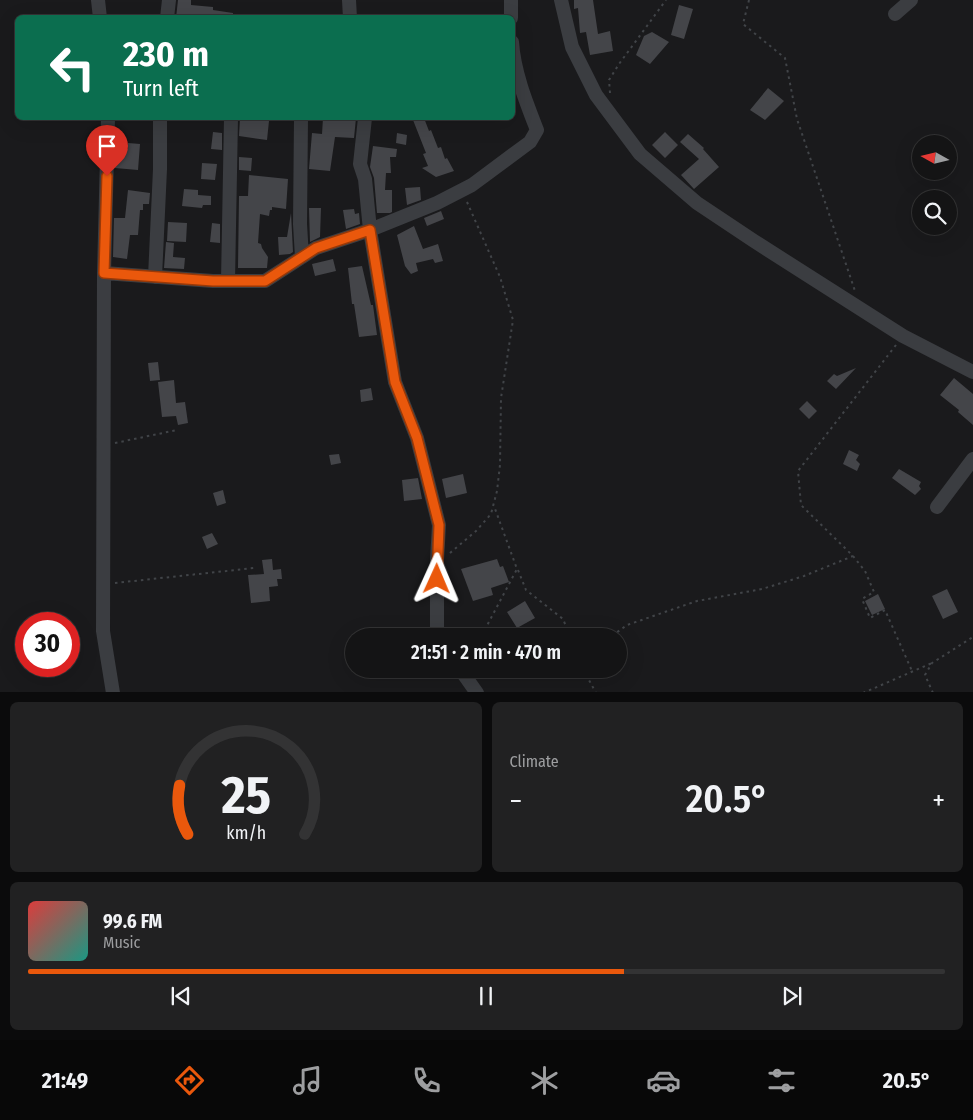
<!DOCTYPE html>
<meta charset="utf-8">
<style>
body{margin:0;font-family:"Fira Sans Condensed",sans-serif;background:#212122;color:#f1f3f6;height:100vh;display:flex;flex-direction:column;font-size:19px;white-space:nowrap}
*{box-sizing:border-box;margin:0}
p{font-size:16px;color:#9d9ea0}
.icon{flex:none;width:28px;height:28px;fill:none;stroke:currentColor;stroke-width:2;stroke-linecap:round;stroke-linejoin:round}
.map{position:relative;height:692px;overflow:hidden}
.details{display:flex;flex-direction:column;gap:10px;padding:10px;background:#0b0b0c;flex:1}
.details>*{flex:none}
.banner{position:absolute;left:15px;top:15px;width:500px;height:105px;border-radius:8px;box-shadow:0 5px 20px #0002,0 0 0 1px #333334;background:#0b6e4f;color:#fff;overflow:hidden}
.needle{width:32px;rotate:278deg}
.controls{position:absolute;left:912px;top:135px;display:grid;gap:10px}
.controls a{display:grid;place-items:center;width:45px;height:45px;border-radius:50%;background:#141415;box-shadow:0 5px 20px #0002,0 0 0 1px #333334;font-size:25px}
.speed{position:absolute;left:15px;top:612px;display:flex;gap:10px;font-size:25px;font-weight:700;text-align:center}
.speed>*{display:grid;place-content:center;width:65px;height:65px;border-radius:50%;background:#141415;box-shadow:0 5px 20px #0002,0 0 0 1px #333334;line-height:1}
.speed .limit{border:8px solid #d22;background:#fff;color:#111}
.pin{position:absolute;display:grid;place-items:center;width:42px;height:42px;color:#fff;margin:-51px -21px;border-radius:50% 50% 50% 0;rotate:-45deg;box-shadow:0 0 5px #0007}
.pin .icon{rotate:45deg}
.me{position:absolute;width:55px;margin:-28px;rotate:1deg;stroke-linejoin:round;filter:drop-shadow(0 0 4px #0008)}
.turn{display:flex;align-items:center;gap:18px;height:105px;padding:0 25px;font-size:22px}
.turn .icon{width:65px;height:65px;stroke-width:2.5}
.turn b{display:block;font-size:35px;line-height:42px}
.big{font-size:38px;font-weight:600;line-height:1.1}
.details .tile{flex:1;display:flex;flex-direction:column;justify-content:center;gap:8px;min-width:0;padding:0 18px;border-radius:8px;background:#212122}
.details .dial{align-items:center;gap:0}
.dial svg{height:130px;overflow:visible;fill:none;stroke:#333334;stroke-width:7;stroke-linecap:round;text-anchor:middle}
.dial text{fill:#f1f3f6;stroke:none}
.song{display:flex;align-items:center;gap:15px}
.cover{width:60px;height:60px;border-radius:8px;background:linear-gradient(135deg,hsl(0 70% 55%),hsl(170 70% 35%))}
.played{height:5px;border-radius:2px;background:linear-gradient(90deg,#ea580c 65%,#333334 65%)}
.keys{display:flex;justify-content:space-around;direction:ltr}
.heat{display:flex;justify-content:space-between;align-items:center;font-size:28px;direction:ltr}
.details .tiles{flex:1;display:grid;gap:10px;grid-template-columns:1fr 1fr}
.tile:last-child{grid-column:span 2}
.trip{position:absolute;left:345px;top:628px;width:282px;height:50px;border-radius:25px;background:#141415;box-shadow:0 5px 20px #0002,0 0 0 1px #333334;font-weight:600;line-height:50px;text-align:center}
.tab-bar{display:flex;height:80px;justify-content:space-around;align-items:center;background:#080808;color:#9d9ea0}
.tab-bar .icon{width:35px;height:35px}
.tab-bar .on{color:#ea580c}
.tab-bar b{font-size:22px;color:#f1f3f6}
.map>svg:first-child{display:block}
</style>
<div class="map">
<svg width="973" height="693" viewBox="0 0 973 693">
<rect width="100%" height="100%" fill="#1a1a1c"/>
<path fill="#444549" d="M 178,0 L 191,0 L 191,5 L 213,7 L 213,10 L 233,13 L 233,18 L 176,18 Z
M 574,0 L 593,0 L 598,34 L 610,31 L 613,51 L 590,55 L 586,32 L 580,33 L 578,8 L 574,9 Z
M 679,5 L 693,9 L 684,39 L 671,35 Z
M 652,32 L 669,42 L 650,64 L 636,55 L 644,36 Z
M 768,88 L 784,101 L 765,120 L 750,110 Z
M 240,118 L 246,118 L 269,121 L 267,140 L 239,136 Z
M 323,118 L 356,118 L 354,138 L 335,137 L 330,171 L 309,169 L 312,133 L 322,134 Z
M 419,118 L 424,118 L 429,131 L 431,130 L 438,148 L 441,147 L 445,159 L 447,158 L 454,171 L 436,177 L 422,168 L 428,166 L 423,154 L 426,153 L 413,120 Z
M 213,132 L 222,133 L 222,150 L 211,149 Z
M 665,132 L 678,145 L 665,158 L 652,145 Z
M 397,133 L 407,135 L 406,145 L 396,143 Z
M 688,134 L 704,148 L 703,149 L 719,167 L 694,189 L 681,175 L 699,159 L 680,142 Z
M 128,143 L 140,144 L 138,170 L 115,168 L 116,148 L 128,149 Z
M 373,146 L 397,149 L 396,157 L 390,157 L 391,173 L 386,173 L 385,190 L 392,190 L 392,212 L 390,213 L 377,213 L 374,178 L 370,167 Z
M 239,157 L 252,158 L 251,171 L 239,170 Z
M 202,163 L 217,164 L 215,180 L 201,179 Z
M 249,175 L 288,179 L 286,209 L 272,207 L 272,210 L 270,210 L 269,216 L 260,214 L 258,243 L 261,244 L 262,248 L 268,257 L 267,268 L 238,268 L 239,196 L 248,196 Z
M 420,187 L 421,200 L 407,205 L 405,188 Z
M 184,189 L 198,190 L 198,195 L 211,196 L 211,205 L 203,205 L 202,208 L 182,206 Z
M 128,190 L 150,193 L 149,204 L 143,204 L 143,210 L 140,210 L 138,235 L 130,235 L 127,259 L 113,257 L 114,218 L 125,218 Z
M 309,208 L 321,208 L 320,237 L 310,242 Z
M 354,209 L 355,214 L 359,213 L 360,224 L 346,229 L 343,210 Z
M 441,211 L 444,219 L 427,226 L 424,218 Z
M 291,213 L 293,252 L 290,254 L 279,255 L 278,237 L 287,237 Z
M 168,222 L 187,223 L 186,242 L 167,241 Z
M 212,223 L 220,224 L 220,243 L 210,242 Z
M 414,226 L 423,249 L 438,244 L 443,261 L 435,263 L 433,259 L 416,263 L 418,271 L 411,274 L 405,266 L 397,235 Z
M 166,242 L 174,243 L 173,257 L 185,258 L 184,269 L 164,268 Z
M 333,259 L 336,271 L 315,276 L 312,264 Z
M 362,266 L 371,305 L 373,305 L 377,335 L 359,337 L 354,304 L 352,304 L 348,268 Z
M 158,362 L 160,380 L 150,381 L 148,363 Z
M 856,368 L 836,389 L 827,381 L 834,374 L 837,376 Z
M 954,378 L 973,394 L 973,425 L 958,412 L 959,410 L 940,395 Z
M 174,380 L 176,403 L 185,402 L 188,423 L 178,425 L 176,416 L 162,417 L 158,382 Z
M 371,388 L 373,400 L 361,402 L 360,390 Z
M 807,401 L 817,411 L 809,419 L 799,409 Z
M 849,450 L 859,455 L 856,460 L 860,464 L 857,471 L 843,464 Z
M 339,454 L 341,463 L 331,465 L 329,455 Z
M 899,469 L 921,482 L 919,486 L 921,489 L 915,495 L 892,478 Z
M 463,474 L 467,493 L 446,498 L 442,479 Z
M 418,478 L 422,499 L 404,501 L 402,480 Z
M 223,490 L 226,503 L 217,506 L 213,493 Z
M 212,533 L 218,544 L 207,549 L 202,537 Z
M 272,559 L 273,570 L 281,569 L 282,579 L 277,579 L 278,586 L 269,587 L 270,601 L 251,603 L 248,575 L 264,574 L 262,560 Z
M 497,559 L 500,567 L 503,566 L 509,582 L 491,588 L 493,595 L 473,601 L 461,569 Z
M 947,589 L 958,612 L 943,619 L 932,596 Z
M 878,594 L 885,609 L 872,615 L 865,601 Z
M 525,601 L 535,618 L 517,628 L 507,612 Z"/>
<g fill="none" stroke-linecap="round" stroke-linejoin="round">
<path stroke="#414448" stroke-width="2" stroke-dasharray="2.5 4" stroke-linecap="butt" d="M 749,0 L 743,24 L 785,58 L 797,119 L 855,291
M 610,93 L 609,80 L 619,64 L 666,0
M 896,345 L 798,471 L 801,505 L 853,556 L 865,571 L 874,592 L 862,599 L 870,618 L 885,610 L 912,671
M 115,443 L 177,430
M 450,553 L 476,531 L 491,514 L 497,491 L 500,465 L 501,398 L 513,320 L 500,277 L 467,202
M 518,570 L 526,590 L 563,619 L 570,636
M 115,583 L 254,568
M 483,636 L 483,633 L 517,569 L 494,506
M 612,636 L 627,625 L 697,601 L 762,589 L 804,576 L 853,556
M 483,669 L 484,680
M 583,669 L 596,693
M 863,693 L 932,663
M 933,693 L 925,675 L 932,663 L 973,637"/>
<path stroke="#3b3d41" stroke-width="14" d="M 98,0 L 100,18
M 349,0 L 350,18
M 511,0 L 511,18
M 561,0 L 572,47 L 596,95 L 640,154 L 697,203 L 754,241 L 903,336 L 973,372
M 895,14 L 911,0
M 167,18 L 169,0
M 108,118 L 104,273 L 103,631 L 113,693
M 301,118 L 300,224 L 302,257
M 365,118 L 360,164 L 365,179 L 370,230 L 395,382 L 417,438 L 439,525 L 437,560 L 437,636
M 104,273 L 213,281 L 265,281 L 316,248 L 370,230 L 437,203 L 472,185 L 530,142 L 537,130 C 526,102 514,72 512,42
M 155,277 L 160,169 L 160,118
M 228,281 L 231,118
M 937,507 L 973,459
M 460,669 L 477,693"/>
</g>
<g fill="none" stroke-linecap="round" stroke-linejoin="round">
<g stroke="#983908" stroke-width="12">
<path id="route" d="M 107,176 L 104,273 L 213,281 L 265,281 L 316,248 L 370,230 L 395,382 L 417,438 L 439,525 L 437,579"/>
</g>
<use href="#route" stroke="#ea580c" stroke-width="9"/>
</g>
</svg>
<div class="controls">
<a><svg class="needle" viewBox="-14 -14 28 28"><path d="M0-13l5 13h-10z" fill="#e53935"/><path d="M0 13l5-13h-10z" fill="#9d9ea0"/></svg></a>
<a><svg class="icon" aria-label="search" viewBox="0 0 24 24"><circle cx="10" cy="10" r="6"/><path d="M15 15l6 6"/></svg></a>
</div>
<div class="speed"><div class="limit">30</div></div>
<div class="pin" style="left:107px;top:176px;background:#d93025"><svg class="icon" aria-label="arrive" viewBox="0 0 24 24"><path d="M6 21V4h12l-3 4 3 4H6"/></svg></div>
<svg class="me" style="left:437px;top:579px" viewBox="-20 -20 40 40"><path d="M0-17L14 15 0 8-14 15z" fill="#ea580c" stroke="#fff" stroke-width="4"/></svg>
<div class="trip">21:51 · 2 min · 470 m</div>
<div class="banner">
<div class="turn"><svg class="icon" aria-label="left" viewBox="0 0 24 24"><path d="M17 20v-9H6M10 6l-5 5 5 5"/></svg><div><b>230 m</b>Turn left</div></div>
</div>
</div>
<section class="details">
<div class="tiles">
<div class="tile dial"><svg viewBox="0 0 100 80">
<path d="M14 69A42 42 0 1 1 86 69"/>
<path d="M14 69A42 42 0 0 1 9 39" stroke="#ea580c"/>
<text x="50" y="56" font-size="32" font-weight="700">25</text>
<text x="50" y="72" font-size="11">km/h</text>
</svg></div>
<div class="tile"><p>Climate</p>
<div class="heat"><a>−</a><b class="big">20.5°</b><a>+</a></div>
</div>
<div class="tile">
<div class="song"><i class="cover"></i><div><b>99.6 FM</b><p>Music</p></div></div>
<div class="played"></div>
<div class="keys"><svg class="icon" aria-label="previous" viewBox="0 0 24 24"><path d="M18 5L8 12l10 7zM5 5v14"/></svg><svg class="icon" aria-label="pause" viewBox="0 0 24 24"><path d="M8 5v14M16 5v14"/></svg><svg class="icon" aria-label="next" viewBox="0 0 24 24"><path d="M6 5l10 7-10 7zM19 5v14"/></svg></div>
</div>
</div>
</section>
<nav class="tab-bar">
<b>21:49</b>
<svg class="icon on" aria-label="directions" viewBox="0 0 24 24"><path d="M12 3l9 9-9 9-9-9zM9 14v-3h6M13 9l2 2-2 2"/></svg>
<svg class="icon" aria-label="music" viewBox="0 0 24 24"><path d="M9 18V5l10-2v13"/><circle cx="6" cy="18" r="3"/><circle cx="16" cy="16" r="3"/></svg>
<svg class="icon" aria-label="phone" viewBox="0 0 24 24"><path d="M5 4h4l2 5-3 2q2 4 5 5l2-3 5 2v4C11 20 4 13 5 4z"/></svg>
<svg class="icon" aria-label="climate" viewBox="0 0 24 24"><path d="M12 3v18M4 7l16 10M4 17L20 7"/></svg>
<svg class="icon" aria-label="car" viewBox="0 0 24 24"><path d="M5 17H2v-5l4-1 3-4h7l3 4 3 1v5h-3M9 17h6M6 11h13"/><circle cx="7" cy="17" r="2"/><circle cx="17" cy="17" r="2"/></svg>
<svg class="icon" aria-label="filters" viewBox="0 0 24 24"><path d="M4 7h16M4 17h16"/><circle cx="9" cy="7" r="2"/><circle cx="15" cy="17" r="2"/></svg>
<b>20.5°</b>
</nav>
